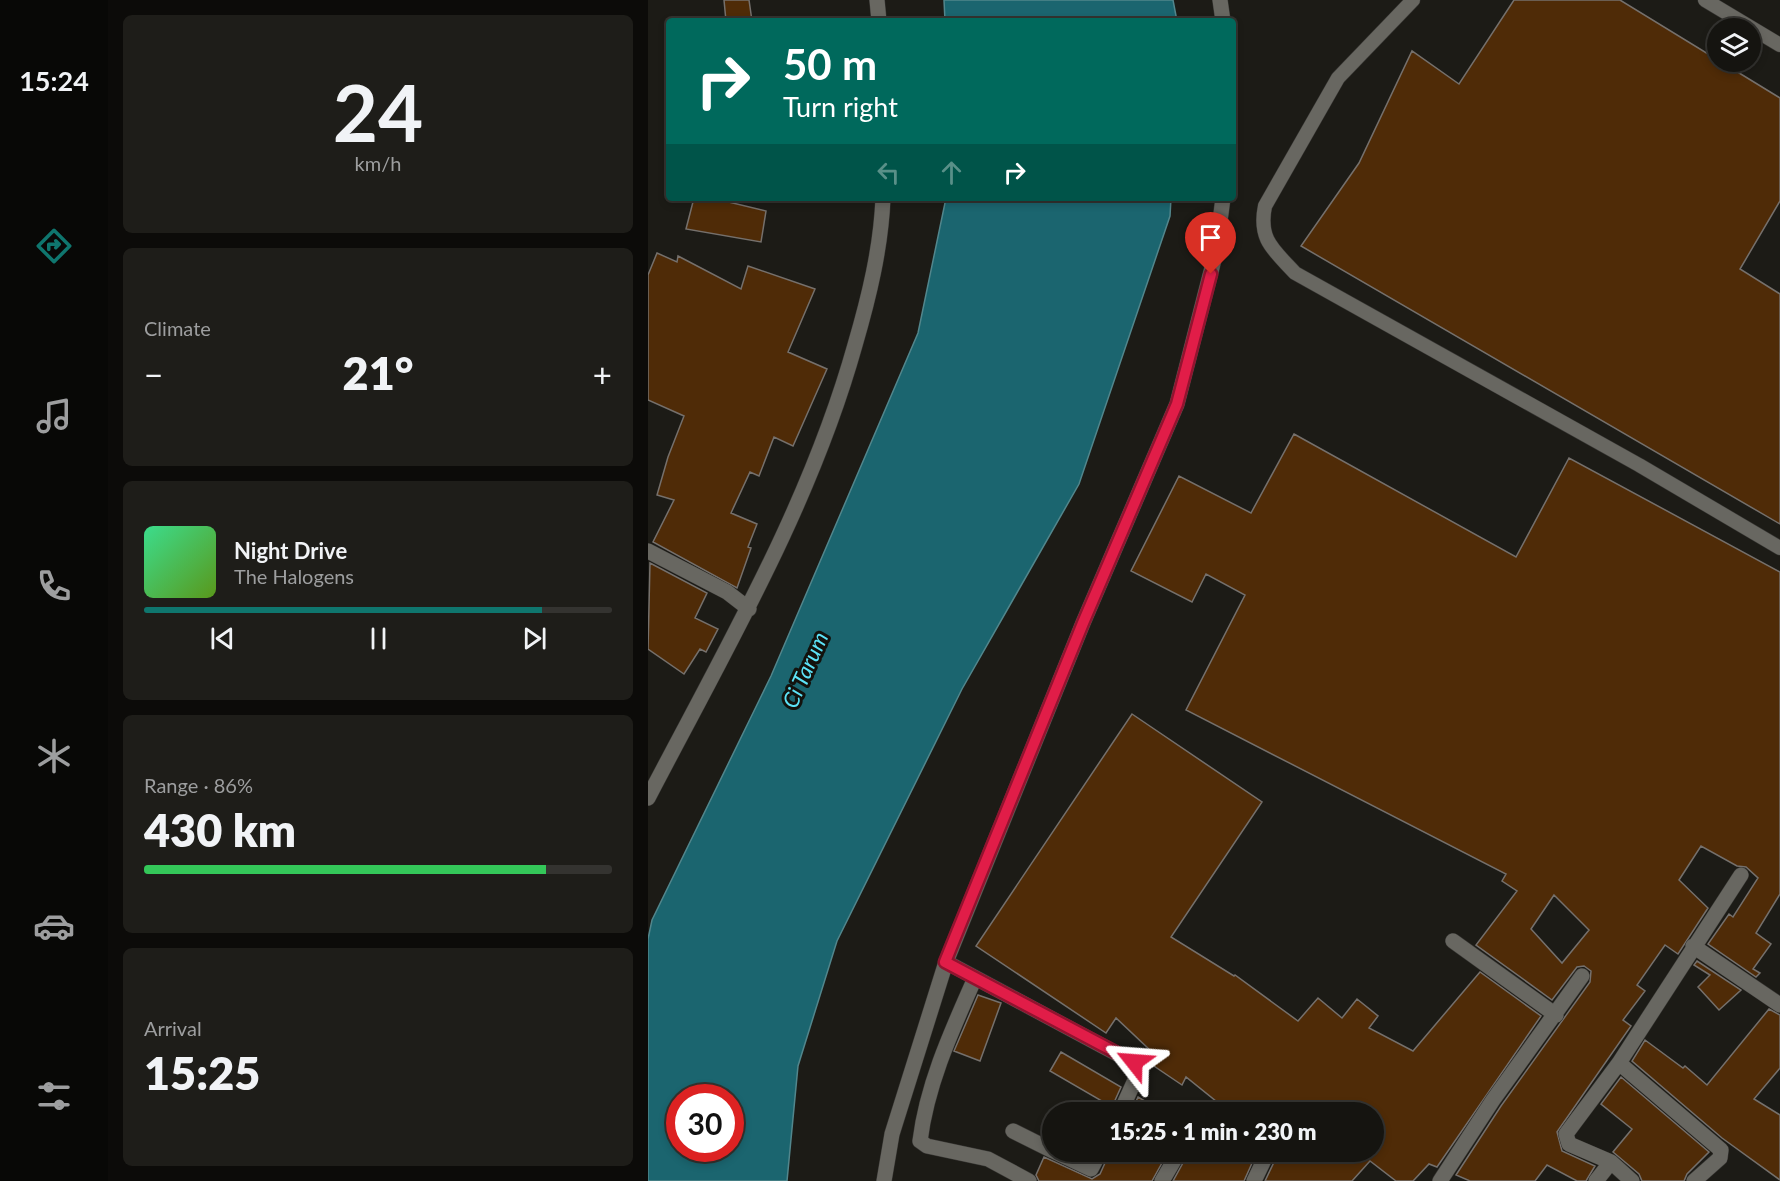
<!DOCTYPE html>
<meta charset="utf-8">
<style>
body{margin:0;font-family:Lato,sans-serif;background:#1e1d19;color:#f1f3f6;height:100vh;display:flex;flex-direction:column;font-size:22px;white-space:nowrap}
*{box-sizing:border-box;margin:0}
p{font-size:20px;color:#9d9e9f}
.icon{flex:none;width:33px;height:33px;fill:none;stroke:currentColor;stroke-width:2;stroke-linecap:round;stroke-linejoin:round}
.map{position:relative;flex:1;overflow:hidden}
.panel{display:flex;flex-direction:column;gap:15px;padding:15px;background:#0c0b09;width:540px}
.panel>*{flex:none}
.guide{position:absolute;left:18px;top:18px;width:570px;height:183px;border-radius:6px;box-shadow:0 3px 9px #0003,0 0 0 2px #343330;background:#00695c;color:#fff;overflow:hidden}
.fabs{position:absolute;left:1059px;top:18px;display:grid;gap:12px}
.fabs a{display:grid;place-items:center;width:54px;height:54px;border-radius:50%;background:#151410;box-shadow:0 3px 9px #0003,0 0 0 2px #343330;font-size:30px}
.speed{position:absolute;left:18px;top:1084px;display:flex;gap:12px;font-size:30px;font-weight:700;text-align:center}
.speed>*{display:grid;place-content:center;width:78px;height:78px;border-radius:50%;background:#151410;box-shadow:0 3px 9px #0003,0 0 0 2px #343330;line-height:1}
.speed .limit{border:9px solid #d22;background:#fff;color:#111}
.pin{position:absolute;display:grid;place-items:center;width:51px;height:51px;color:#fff;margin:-62px -26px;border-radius:50% 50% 50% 0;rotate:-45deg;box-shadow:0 0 6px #0007}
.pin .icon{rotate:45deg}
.me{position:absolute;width:66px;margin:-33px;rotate:298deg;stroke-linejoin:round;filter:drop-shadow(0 0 4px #0008)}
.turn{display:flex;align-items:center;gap:21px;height:126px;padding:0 18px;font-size:27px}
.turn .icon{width:78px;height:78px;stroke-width:2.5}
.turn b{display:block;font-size:42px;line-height:51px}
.lanes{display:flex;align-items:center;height:57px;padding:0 18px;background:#0003;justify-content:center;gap:30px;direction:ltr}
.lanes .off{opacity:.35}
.big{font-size:45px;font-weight:800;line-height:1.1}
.panel .widget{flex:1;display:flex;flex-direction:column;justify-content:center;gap:9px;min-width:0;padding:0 21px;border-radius:9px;background:#1e1d19}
.panel .dial{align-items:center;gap:0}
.dial b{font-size:78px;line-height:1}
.song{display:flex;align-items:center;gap:18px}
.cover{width:72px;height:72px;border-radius:9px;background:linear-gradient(135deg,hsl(150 70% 55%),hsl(90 70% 35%))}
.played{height:6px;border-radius:3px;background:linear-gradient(90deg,#0f766e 85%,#343330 85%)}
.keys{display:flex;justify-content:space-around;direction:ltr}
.heat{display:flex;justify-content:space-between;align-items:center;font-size:33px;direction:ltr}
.charge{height:9px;border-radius:4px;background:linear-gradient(90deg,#34c759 86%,#343330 0)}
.trip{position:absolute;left:394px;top:1102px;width:342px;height:60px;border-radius:30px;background:#151410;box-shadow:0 3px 9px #0003,0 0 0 2px #343330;font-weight:800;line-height:60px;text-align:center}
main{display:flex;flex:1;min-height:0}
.menu{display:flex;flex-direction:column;width:108px;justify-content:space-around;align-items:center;background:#080806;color:#9d9e9f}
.menu .icon{width:42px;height:42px}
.menu .selected{color:#0f766e}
.menu b{font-size:27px;color:#f1f3f6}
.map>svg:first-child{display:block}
</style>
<main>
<nav class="menu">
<b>15:24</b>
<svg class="icon selected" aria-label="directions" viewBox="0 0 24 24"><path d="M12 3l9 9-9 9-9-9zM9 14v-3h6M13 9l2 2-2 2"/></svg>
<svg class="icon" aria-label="music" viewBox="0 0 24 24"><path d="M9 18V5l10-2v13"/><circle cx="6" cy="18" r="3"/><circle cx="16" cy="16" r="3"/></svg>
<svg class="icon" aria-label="phone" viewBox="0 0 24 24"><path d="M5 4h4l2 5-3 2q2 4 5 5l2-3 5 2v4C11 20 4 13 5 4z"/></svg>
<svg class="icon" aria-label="climate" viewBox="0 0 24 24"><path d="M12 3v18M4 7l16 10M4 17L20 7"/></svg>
<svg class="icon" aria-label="car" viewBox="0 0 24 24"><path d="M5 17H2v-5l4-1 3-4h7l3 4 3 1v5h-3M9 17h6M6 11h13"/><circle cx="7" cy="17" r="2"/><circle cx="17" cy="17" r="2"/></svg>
<svg class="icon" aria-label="filters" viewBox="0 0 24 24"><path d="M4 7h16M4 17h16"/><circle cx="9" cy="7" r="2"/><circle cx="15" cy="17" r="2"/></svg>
</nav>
<section class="panel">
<div class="widget dial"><b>24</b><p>km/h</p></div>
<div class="widget"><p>Climate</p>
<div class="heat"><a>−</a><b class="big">21°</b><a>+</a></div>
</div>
<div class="widget">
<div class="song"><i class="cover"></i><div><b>Night Drive</b><p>The Halogens</p></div></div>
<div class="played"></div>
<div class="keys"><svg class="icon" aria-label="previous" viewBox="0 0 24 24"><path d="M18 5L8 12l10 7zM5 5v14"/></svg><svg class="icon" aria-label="pause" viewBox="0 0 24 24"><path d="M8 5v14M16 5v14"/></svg><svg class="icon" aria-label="next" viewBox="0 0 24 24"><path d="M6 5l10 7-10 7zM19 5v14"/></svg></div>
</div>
<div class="widget"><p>Range · 86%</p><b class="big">430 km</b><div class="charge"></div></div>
<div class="widget"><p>Arrival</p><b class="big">15:25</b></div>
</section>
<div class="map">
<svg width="1132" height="1181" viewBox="0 0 1132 1181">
<rect width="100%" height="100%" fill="#1c1b16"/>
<path fill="#1b656f" stroke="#52868c" stroke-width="1.5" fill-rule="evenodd" d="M 296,0 L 525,0 L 529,21 L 297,21 Z
M 298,198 L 523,198 L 522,216 L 431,484 L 314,689 L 189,941 L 150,1066 L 139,1181 L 0,1181 L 0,939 L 4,920 L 123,676 L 270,333 ZM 32,1098 L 82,1098 L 82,1149 L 32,1149 Z"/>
<path fill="#4f2b07" stroke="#75706c" stroke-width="1.5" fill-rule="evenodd" d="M 76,0 L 101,0 L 104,21 L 78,21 Z
M 866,0 L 972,0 L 1132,98 L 1132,201 L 1092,269 L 1132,294 L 1132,524 L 653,246 L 711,163 L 764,51 L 811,84 Z
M 46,198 L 64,198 L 118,211 L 113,242 L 38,229 Z
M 9,253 L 29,262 L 30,256 L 93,289 L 100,266 L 167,289 L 140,352 L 179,369 L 145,446 L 126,437 L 111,476 L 102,472 L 83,513 L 109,524 L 100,547 L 103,548 L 89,588 L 5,542 L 26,500 L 9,495 L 20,457 L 36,416 L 0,400 L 0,275 Z
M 646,434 L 868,557 L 921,458 L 1132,572 L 1132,894 L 1108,933 L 1123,944 L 1105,969 L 1112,973 L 1108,977 L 1060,944 L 1081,914 L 1085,917 L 1110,878 L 1098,867 L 1089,866 L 1053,846 L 1031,880 L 1060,908 L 1030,954 L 1017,945 L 989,985 L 997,991 L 975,1020 L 983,1026 L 909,1132 L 914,1151 L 947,1166 L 938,1181 L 929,1181 L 899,1165 L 887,1181 L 822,1181 L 808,1175 L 853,1106 L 942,982 L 943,971 L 936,966 L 929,967 L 904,1000 L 828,945 L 869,891 L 854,881 L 858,874 L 538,710 L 597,595 L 558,574 L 544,602 L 483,571 L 531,476 L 603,513 ZM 906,895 L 941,930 L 914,963 L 883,929 Z
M 2,563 L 59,593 L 47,618 L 70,629 L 58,652 L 52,649 L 36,674 L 0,649 Z
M 484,714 L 614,802 L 523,937 L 586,976 L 587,975 L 650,1021 L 670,998 L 694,1018 L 709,999 L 730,1016 L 721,1028 L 765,1051 L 832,972 L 893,1016 L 789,1167 L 781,1164 L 765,1181 L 748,1181 L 722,1161 L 704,1181 L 617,1181 L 627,1160 L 627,1152 L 726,1152 L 726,1113 L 570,1113 L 574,1106 L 538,1077 L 534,1085 L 500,1062 L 504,1052 L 468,1018 L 458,1033 L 328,946 Z
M 1049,961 L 1093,990 L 1071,1010 L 1050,987 L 1062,975 L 1046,965 Z
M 330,995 L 353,1003 L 332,1061 L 306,1051 Z
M 1121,1009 L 1132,1015 L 1132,1068 L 1106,1099 L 1132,1115 L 1132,1180 L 1074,1138 L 984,1061 L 997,1040 L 1035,1068 L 1037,1066 L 1059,1085 Z
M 413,1052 L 473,1087 L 464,1107 L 402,1071 Z
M 973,1077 L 1061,1152 L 1039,1174 L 1036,1181 L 994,1181 L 991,1174 L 965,1152 L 984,1129 L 953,1104 Z
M 490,1097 L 517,1113 L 483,1113 Z
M 462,1152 L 520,1152 L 504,1181 L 391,1181 L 388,1175 L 396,1157 L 444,1179 L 452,1174 Z
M 541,1152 L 609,1152 L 596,1181 L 525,1181 Z"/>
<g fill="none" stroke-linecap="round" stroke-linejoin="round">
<g stroke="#383734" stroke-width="15">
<path id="lane" d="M 765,0 L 690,78 L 617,206 C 610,240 626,250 647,273 L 991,465 L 1132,548
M 1057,0 L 1132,45"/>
</g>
<g stroke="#383734" stroke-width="16">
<path id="street" d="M 229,0 L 231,21
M 572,0 L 575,21
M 0,551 L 79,592 L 101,609
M 0,798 C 77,650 162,506 207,345 C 221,297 233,248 235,198
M 805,941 L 908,1015
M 1045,946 L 1132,1005
M 298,962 L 488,1064 L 491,1071 L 472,1113
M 327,978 C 304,1030 279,1084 272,1141 L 279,1146 L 340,1159 L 381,1181
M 971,1063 L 1073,1150 L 1072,1158 L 1046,1181
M 365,1131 L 405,1151
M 407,1152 L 443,1169 L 452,1152
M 963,1162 L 921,1144 L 918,1134 L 971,1063 L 1093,875
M 236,1181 L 244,1134 L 298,962 L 435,623 L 529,404 L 568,252 L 575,198
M 514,1181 L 531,1152
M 606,1181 L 618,1156
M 792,1181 L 845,1100 L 934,976
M 948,1181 L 963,1162 L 984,1181"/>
</g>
<use href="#lane" stroke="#686761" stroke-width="14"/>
<use href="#street" stroke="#686761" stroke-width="15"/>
</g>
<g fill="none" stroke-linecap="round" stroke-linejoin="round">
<g stroke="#92132f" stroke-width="15">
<path id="route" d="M 486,1062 L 297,962 L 435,623 L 529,404 L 563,274"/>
</g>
<use href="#route" stroke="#e11d48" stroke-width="10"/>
</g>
<g text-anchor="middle" stroke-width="6" stroke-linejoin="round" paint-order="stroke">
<g font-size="22" font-style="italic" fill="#5ce3f7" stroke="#13120d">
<text transform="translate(157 670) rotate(-66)" y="8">Ci Tarum</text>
</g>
</g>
</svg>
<div class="fabs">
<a><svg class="icon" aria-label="layers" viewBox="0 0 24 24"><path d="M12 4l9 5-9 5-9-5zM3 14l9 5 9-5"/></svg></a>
</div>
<div class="speed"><div class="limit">30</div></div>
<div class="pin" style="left:563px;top:274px;background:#d93025"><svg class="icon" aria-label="arrive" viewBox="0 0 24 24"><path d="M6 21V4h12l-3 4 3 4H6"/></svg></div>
<svg class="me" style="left:486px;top:1062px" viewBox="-20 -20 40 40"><path d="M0-17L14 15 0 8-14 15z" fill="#e11d48" stroke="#fff" stroke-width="4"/></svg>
<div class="trip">15:25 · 1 min · 230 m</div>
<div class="guide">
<div class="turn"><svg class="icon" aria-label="right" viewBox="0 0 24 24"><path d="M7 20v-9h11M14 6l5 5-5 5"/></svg><div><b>50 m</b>Turn right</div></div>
<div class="lanes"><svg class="icon off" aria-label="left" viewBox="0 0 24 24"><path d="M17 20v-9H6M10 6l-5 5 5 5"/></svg><svg class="icon off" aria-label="ahead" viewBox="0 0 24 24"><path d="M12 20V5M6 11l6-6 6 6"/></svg><svg class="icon" aria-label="right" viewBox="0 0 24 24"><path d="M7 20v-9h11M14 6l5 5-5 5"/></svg></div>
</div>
</div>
</main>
